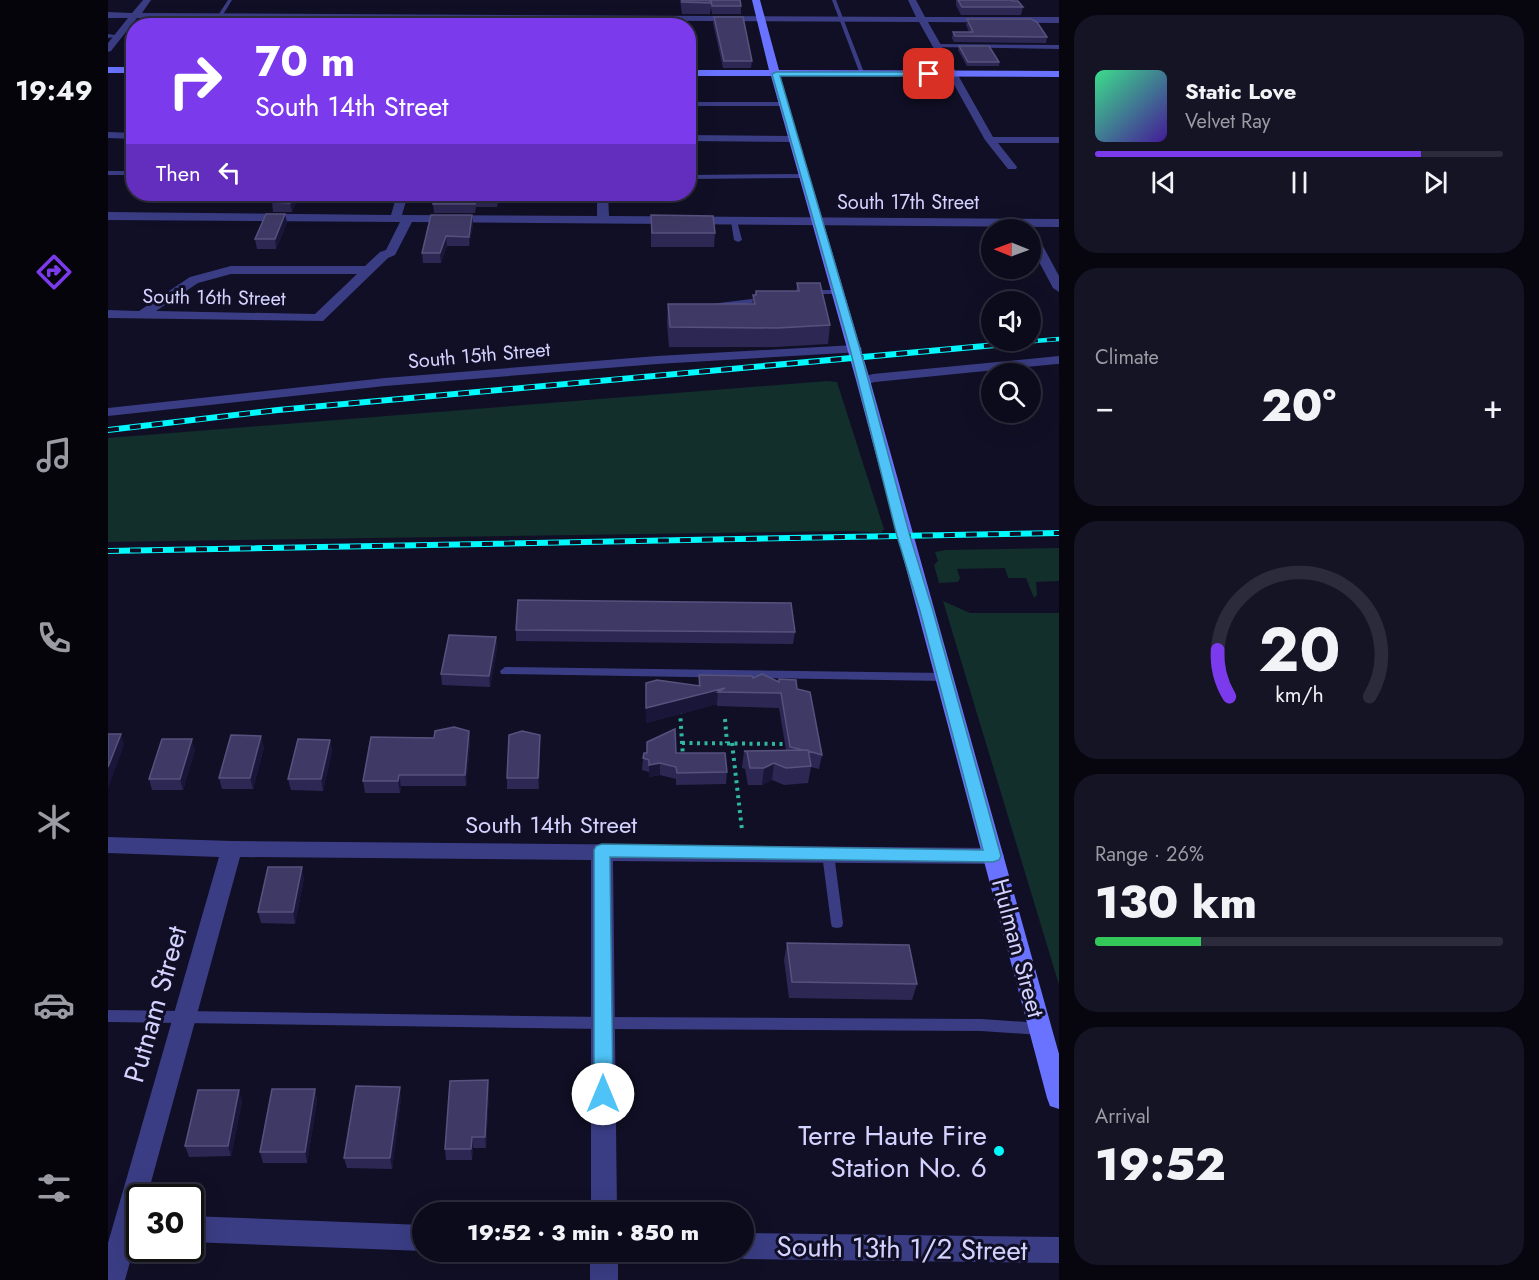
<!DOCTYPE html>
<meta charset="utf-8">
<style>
body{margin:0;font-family:Jost,sans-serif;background:#151425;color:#f1f3f6;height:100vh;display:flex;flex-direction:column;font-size:22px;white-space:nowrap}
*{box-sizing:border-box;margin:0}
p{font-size:20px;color:#9a9ba3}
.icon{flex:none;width:33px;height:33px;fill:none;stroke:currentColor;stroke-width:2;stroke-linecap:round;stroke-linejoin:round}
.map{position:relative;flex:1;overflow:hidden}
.details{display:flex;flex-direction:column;gap:15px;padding:15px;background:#07060f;width:480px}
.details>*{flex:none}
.hud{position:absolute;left:18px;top:18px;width:570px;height:183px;border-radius:24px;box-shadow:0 6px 24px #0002,0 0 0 2px #2c2b3b;background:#7c3aed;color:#fff;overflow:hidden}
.needle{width:39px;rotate:271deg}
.buttons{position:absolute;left:873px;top:219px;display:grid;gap:12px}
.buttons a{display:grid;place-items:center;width:60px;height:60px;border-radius:50%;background:#0c0b1c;box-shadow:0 6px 24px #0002,0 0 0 2px #2c2b3b;font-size:30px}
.speed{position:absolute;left:18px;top:1184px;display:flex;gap:12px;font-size:30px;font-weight:700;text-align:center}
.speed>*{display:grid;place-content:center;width:78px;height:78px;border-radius:50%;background:#0c0b1c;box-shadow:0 6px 24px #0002,0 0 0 2px #2c2b3b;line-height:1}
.speed .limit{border:3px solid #111;border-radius:9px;background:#fff;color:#111}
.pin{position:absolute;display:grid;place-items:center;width:51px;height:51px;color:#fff;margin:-26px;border-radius:12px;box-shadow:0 3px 9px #0006}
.me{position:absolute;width:66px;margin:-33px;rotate:0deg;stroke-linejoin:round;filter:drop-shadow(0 0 4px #0008)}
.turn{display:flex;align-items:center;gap:21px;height:126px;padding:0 30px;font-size:27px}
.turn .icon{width:78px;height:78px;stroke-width:2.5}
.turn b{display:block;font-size:42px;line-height:51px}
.then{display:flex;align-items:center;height:57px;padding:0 30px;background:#0003;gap:12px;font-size:22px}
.big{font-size:45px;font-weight:800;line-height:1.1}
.details .tile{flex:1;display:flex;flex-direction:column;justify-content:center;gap:9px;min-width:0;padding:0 21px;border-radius:24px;background:#151425}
.details .dial{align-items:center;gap:0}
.dial svg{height:156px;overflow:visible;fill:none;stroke:#2c2b3b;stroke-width:7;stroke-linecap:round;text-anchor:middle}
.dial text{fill:#f1f3f6;stroke:none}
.song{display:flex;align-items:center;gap:18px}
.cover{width:72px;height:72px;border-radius:9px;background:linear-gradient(135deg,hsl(150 70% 55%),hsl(260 70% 35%))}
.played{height:6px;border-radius:3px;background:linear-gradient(90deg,#7c3aed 80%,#2c2b3b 80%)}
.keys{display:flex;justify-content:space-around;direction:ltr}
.heat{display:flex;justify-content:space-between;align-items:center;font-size:33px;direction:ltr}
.charge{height:9px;border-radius:4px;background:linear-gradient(90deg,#34c759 26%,#2c2b3b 0)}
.trip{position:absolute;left:304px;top:1202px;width:342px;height:60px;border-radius:30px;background:#0c0b1c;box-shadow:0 6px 24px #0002,0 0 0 2px #2c2b3b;font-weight:800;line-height:60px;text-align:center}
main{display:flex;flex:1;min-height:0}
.tabs{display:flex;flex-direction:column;width:108px;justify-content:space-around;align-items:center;background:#05040b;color:#9a9ba3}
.tabs .icon{width:42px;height:42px}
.tabs .active{color:#7c3aed}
.tabs b{font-size:27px;color:#f1f3f6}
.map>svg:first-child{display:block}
</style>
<main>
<nav class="tabs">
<b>19:49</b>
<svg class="icon active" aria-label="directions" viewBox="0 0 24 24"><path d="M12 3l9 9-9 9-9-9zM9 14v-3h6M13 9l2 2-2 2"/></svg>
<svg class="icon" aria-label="music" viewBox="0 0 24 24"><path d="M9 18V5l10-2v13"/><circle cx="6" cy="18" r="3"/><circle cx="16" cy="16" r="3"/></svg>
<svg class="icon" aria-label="phone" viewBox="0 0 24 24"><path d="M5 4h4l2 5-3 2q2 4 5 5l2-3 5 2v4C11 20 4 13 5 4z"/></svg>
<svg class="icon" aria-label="climate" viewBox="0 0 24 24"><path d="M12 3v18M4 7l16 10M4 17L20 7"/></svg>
<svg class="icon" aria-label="car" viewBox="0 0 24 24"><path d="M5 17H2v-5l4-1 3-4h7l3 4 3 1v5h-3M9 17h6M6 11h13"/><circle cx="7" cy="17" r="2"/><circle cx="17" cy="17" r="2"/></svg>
<svg class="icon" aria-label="filters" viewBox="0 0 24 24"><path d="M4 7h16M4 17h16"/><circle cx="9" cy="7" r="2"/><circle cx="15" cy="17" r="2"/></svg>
</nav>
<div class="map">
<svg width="951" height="1280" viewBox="0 0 951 1280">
<rect width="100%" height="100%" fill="#100f25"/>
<path fill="#122f2b" d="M 719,381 L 729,382 L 776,529 L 773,533 L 745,531 L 0,542 L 0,438 Z
M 951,548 L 951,581 L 928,582 L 929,595 L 926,598 L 918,578 L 900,578 L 897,568 L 849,569 L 852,578 L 850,582 L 831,583 L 826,565 L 830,561 L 827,552 L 837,550 Z
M 835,601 L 862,613 L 951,613 L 951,985 Z"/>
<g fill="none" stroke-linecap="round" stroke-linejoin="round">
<path stroke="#2fb7a3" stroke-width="4" stroke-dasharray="3 4.5" stroke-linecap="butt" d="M 572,711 L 575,757
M 617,719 L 619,743
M 574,743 L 677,744
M 624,743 L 634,830"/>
<path fill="#3a3d84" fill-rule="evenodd" d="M 120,0 L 124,0 L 108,26 L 103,26 Z
M 724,0 L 728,0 L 757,75 L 752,74 Z
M 0,34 L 13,36 L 0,38 Z
M 828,44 L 951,45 L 951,49 L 826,47 Z
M 580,102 L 676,102 L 679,104 L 676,106 L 580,106 Z
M 0,171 L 26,171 L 26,175 L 0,175 Z
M 580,175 L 697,174 L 700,176 L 697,178 L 580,179 Z
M 626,219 L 629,221 L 634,240 L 630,242 L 626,240 L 623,221 Z
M 698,290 L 730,290 L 734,292 L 730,294 L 701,294 L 697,292 Z
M 659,297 L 662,297 L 662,301 L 603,308 L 599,306 L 603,304 Z
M 397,667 L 836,673 L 841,677 L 836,681 L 393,674 L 392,671 Z
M 720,849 L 724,851 L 726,854 L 735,923 L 734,927 L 729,928 L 724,927 L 723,923 L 714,854 L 716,851 Z
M 0,1010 L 495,1017 L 873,1019 L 932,1023 L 937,1025 L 939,1029 L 937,1033 L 932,1035 L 873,1031 L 495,1029 L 0,1022 Z"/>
<path fill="#3a3d84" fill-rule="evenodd" d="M 35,0 L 43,0 L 34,13 L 808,17 L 800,0 L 808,0 L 817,17 L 951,17 L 951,23 L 820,22 L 885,137 L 951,137 L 951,143 L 890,143 L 909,167 L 908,169 L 900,169 L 877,140 L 811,22 L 29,18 L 3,51 L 0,52 L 0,43 L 20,18 L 0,18 L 0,12 L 24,13 Z
M 0,132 L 26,133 L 26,139 L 0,138 Z
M 580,135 L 686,136 L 691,139 L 686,142 L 580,141 Z
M 289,194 L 300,194 L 294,215 L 489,216 L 489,194 L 500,194 L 501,216 L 951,219 L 951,227 L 304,222 L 287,255 L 280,258 L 215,321 L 0,318 L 0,310 L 31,311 L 82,277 L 123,266 L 257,266 L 272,252 L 278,250 L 292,222 L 0,220 L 0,212 L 283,215 ZM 123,274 L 249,274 L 207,314 L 48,311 L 90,283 Z
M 922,230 L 928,233 L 951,276 L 951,292 L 945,288 L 922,245 Z
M 747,345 L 752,346 L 754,349 L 752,352 L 549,364 L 277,386 L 0,416 L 0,408 L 277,378 L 549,356 Z
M 951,356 L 951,364 L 949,364 L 767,382 L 756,385 L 749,381 L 751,378 L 765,374 Z
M 0,837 L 124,841 L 885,848 L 893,850 L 896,856 L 893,862 L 885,864 L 505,861 L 509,1212 L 483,1212 L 483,860 L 132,857 L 39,1197 L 32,1197 L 32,1226 L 17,1280 L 0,1280 L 0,1243 L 111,857 L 0,853 Z
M 82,1216 L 315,1225 L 315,1251 L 82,1242 Z
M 636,1233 L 951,1237 L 951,1263 L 636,1259 L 626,1255 L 625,1251 L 636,1251 Z
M 482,1251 L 510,1251 L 510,1280 L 482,1280 Z"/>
<path fill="#6a73ff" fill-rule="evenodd" d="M 644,0 L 652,0 L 671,70 L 951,71 L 951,77 L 672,76 L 762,380 L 951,1054 L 951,1109 L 942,1106 L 939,1098 L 748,380 L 663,76 L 580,76 L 580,70 L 661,70 Z
M 0,67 L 26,67 L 26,73 L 0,73 Z"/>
<g stroke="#00fafe" stroke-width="4.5">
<path id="rail-far1" d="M 903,343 L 951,339"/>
</g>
<g stroke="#00fafe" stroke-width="6">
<path id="rail" d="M 0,430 L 170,410 L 920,342
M 0,551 L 951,533"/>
</g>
<use href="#rail-far1" stroke="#100f25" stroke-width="3" stroke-dasharray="9" stroke-linecap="butt"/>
<use href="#rail" stroke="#100f25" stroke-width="4" stroke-dasharray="11" stroke-linecap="butt"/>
</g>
<path fill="#2d2853" d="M 572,0 L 602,0 L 633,6 L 633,14 L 604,14 L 603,7 L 602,14 L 574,14 Z
M 848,0 L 904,0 L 915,7 L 913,15 L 853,15 L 848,5 Z
M 606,17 L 644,61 L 643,68 L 615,68 L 605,23 Z
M 859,19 L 939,37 L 938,43 L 846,42 L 844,38 L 845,32 L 861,32 L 858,25 Z
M 851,46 L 891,62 L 891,66 L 859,66 L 850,50 Z
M 168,194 L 191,194 L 184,212 L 165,212 L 164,202 Z
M 328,194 L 440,194 L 440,200 L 390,202 L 389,207 L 368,207 L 367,213 L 326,213 L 325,204 Z
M 177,214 L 179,223 L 168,249 L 149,249 L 147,239 Z
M 364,215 L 365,225 L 361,246 L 339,246 L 333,263 L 315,263 L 314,253 Z
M 543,215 L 607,233 L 606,247 L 543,247 Z
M 689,283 L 722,325 L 720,344 L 667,347 L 561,347 L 559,323 L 560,304 L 644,304 L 645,295 L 647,295 L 648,291 L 688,291 Z
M 408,630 L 687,632 L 685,644 L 408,641 Z
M 388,637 L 389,648 L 382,687 L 334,685 L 333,674 Z
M 591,675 L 645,678 L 671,681 L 671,679 L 689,689 L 714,755 L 711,769 L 703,767 L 700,783 L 676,785 L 664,780 L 654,785 L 640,785 L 637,769 L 634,768 L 636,751 L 678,750 L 671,708 L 609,706 L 609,704 L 538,723 L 538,683 L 590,686 Z
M 361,731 L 362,743 L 358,786 L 293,786 L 292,793 L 257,793 L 255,781 L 326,738 Z
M 432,735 L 431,789 L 399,789 L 399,778 Z
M 222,740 L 224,751 L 215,791 L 183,790 L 180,779 Z
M 539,742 L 619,772 L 618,784 L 568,785 L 568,779 L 552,775 L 541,777 L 541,772 L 534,770 L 535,758 L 538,753 Z
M 156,747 L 145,789 L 114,789 L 111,778 Z
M 87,750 L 75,790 L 44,790 L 41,779 Z
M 196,878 L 187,924 L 153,923 L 150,912 Z
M 679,943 L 809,984 L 804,1000 L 681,998 L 676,960 Z
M 380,1080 L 381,1091 L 378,1148 L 365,1148 L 364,1160 L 338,1160 L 337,1149 Z
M 207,1089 L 209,1101 L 199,1163 L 155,1163 L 152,1152 Z
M 293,1098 L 284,1169 L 239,1168 L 236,1158 Z
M 134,1101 L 123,1156 L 81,1157 L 77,1146 Z"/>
<path fill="#1a1639" d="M 186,194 L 191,194 L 184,212 L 182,203 Z
M 177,214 L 179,223 L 168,249 L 167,239 Z
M 364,215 L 365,225 L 361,246 L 361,237 Z
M 338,236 L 339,246 L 333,263 L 332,253 Z
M 388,637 L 389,648 L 382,687 L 381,676 Z
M 617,688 L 610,692 L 609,704 L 538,723 L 538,708 Z
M 361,731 L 362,743 L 358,786 L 357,775 Z
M 13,734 L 16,745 L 0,789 L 0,767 Z
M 432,735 L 432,747 L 431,789 L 430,778 Z
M 153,736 L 156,747 L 145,789 L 142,778 Z
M 84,739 L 87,750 L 75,790 L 72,779 Z
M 222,740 L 224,751 L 215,791 L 213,779 Z
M 552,763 L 552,775 L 541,777 L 541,765 Z
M 666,763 L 664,780 L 654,785 L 656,768 Z
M 291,775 L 293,786 L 292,793 L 290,781 Z
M 194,867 L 196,878 L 187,924 L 185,912 Z
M 380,1080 L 381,1091 L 378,1148 L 377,1137 Z
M 292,1087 L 293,1098 L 284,1169 L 282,1158 Z
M 207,1089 L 209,1101 L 199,1163 L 197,1152 Z
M 131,1090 L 134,1101 L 123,1156 L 120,1146 Z
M 364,1137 L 365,1148 L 364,1160 L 363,1149 Z"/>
<path fill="#3f3a65" stroke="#56527e" stroke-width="1.5" d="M 574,0 L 602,0 L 603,3 L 574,2 Z
M 603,0 L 632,0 L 633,6 L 604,6 Z
M 850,0 L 904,0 L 905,1 L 910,1 L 915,7 L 854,7 Z
M 606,17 L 635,17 L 644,61 L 616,61 Z
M 859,19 L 923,19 L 929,22 L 939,37 L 847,36 L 845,32 L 865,32 Z
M 851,46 L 881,46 L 891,62 L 860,62 Z
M 168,194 L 186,194 L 182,203 L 164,202 Z
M 328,194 L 389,194 L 389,198 L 368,198 L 367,204 L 325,204 Z
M 158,214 L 177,214 L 167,239 L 147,239 Z
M 323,215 L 364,215 L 361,237 L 338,236 L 332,253 L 314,253 Z
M 543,215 L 605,216 L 607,233 L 544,233 Z
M 689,283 L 712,283 L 722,325 L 669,328 L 562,327 L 560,304 L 647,304 L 645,295 L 648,295 L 648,291 L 691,291 Z
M 410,600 L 683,603 L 687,632 L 408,630 Z
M 341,635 L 388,637 L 381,676 L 333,674 Z
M 654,674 L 671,682 L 671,679 L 688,680 L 689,689 L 702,692 L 714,755 L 700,751 L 700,750 L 695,750 L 682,747 L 673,693 L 610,692 L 617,688 L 538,708 L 538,683 L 549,680 L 592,686 L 591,675 L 644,676 L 645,678 Z
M 346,727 L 361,731 L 357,775 L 291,775 L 290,781 L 255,781 L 263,737 L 326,738 L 327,731 Z
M 567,729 L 568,753 L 617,753 L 619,772 L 569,773 L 568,767 L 552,763 L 541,765 L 541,760 L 535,758 L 536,753 L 539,753 L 539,742 Z
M 414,731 L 432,735 L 430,778 L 399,778 L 401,735 Z
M 0,734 L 13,734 L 0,767 Z
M 123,735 L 153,736 L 142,778 L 111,778 Z
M 54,739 L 84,739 L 72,779 L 41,779 Z
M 190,739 L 222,740 L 213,779 L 180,779 Z
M 700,750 L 703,766 L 678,768 L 666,763 L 656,768 L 642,768 L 639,752 L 636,751 Z
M 160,867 L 194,867 L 185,912 L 150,912 Z
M 679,943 L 801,945 L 809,984 L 684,982 Z
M 380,1080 L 377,1137 L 364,1137 L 363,1149 L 337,1149 L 342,1081 Z
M 248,1086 L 292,1087 L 282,1158 L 236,1158 Z
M 164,1089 L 207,1089 L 197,1152 L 152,1152 Z
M 90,1090 L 131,1090 L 120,1146 L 77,1146 Z"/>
<path fill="#4fc3f7" stroke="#337fa1" stroke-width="1.5" d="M 668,72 L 821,72 L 824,74 L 821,76 L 672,76 L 752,349 L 802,536 L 825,611 L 893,856 L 891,860 L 885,862 L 502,857 L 505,1094 L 502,1100 L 495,1103 L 489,1100 L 486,1094 L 486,850 L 488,846 L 494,844 L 875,850 L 812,611 L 789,536 L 742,349 L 664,74 Z"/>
<circle fill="#00fafe" stroke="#100f25" stroke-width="2" cx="891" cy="1151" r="6"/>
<g text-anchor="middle" stroke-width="6" stroke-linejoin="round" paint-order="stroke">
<g font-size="20" fill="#d4d3ff" stroke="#100f25">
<text x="800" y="209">South 17th Street</text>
<text transform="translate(106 297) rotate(1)" y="7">South 16th Street</text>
<text transform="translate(371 355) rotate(-5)" y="7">South 15th Street</text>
</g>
<g font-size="24" fill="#d4d3ff" stroke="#100f25">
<text x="443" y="833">South 14th Street</text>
<text transform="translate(910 948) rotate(75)" y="8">Hulman Street</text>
</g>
<g font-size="28" fill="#d4d3ff" stroke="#100f25">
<text transform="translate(47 1004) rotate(-74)" y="10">Putnam Street</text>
<text transform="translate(794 1248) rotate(1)" y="10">South 13th 1/2 Street</text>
</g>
<g font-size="28" fill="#d4d3ff" stroke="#100f25" text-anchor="end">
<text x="879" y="1145">Terre Haute Fire<tspan x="879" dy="32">Station No. 6</tspan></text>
</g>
</g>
</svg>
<div class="buttons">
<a><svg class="needle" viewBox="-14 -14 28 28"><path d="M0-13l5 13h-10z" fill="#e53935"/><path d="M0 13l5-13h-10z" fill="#9a9ba3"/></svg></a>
<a><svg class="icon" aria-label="sound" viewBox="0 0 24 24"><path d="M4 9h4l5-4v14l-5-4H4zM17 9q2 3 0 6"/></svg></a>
<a><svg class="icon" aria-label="search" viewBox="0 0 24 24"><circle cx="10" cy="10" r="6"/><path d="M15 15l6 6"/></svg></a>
</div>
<div class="speed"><div class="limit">30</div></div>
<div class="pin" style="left:821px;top:74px;background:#d93025"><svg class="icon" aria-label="arrive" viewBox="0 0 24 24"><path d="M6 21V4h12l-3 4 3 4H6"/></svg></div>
<svg class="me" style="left:495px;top:1094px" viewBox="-20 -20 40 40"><circle r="19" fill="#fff"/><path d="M0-13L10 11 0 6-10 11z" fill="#4fc3f7"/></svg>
<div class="trip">19:52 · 3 min · 850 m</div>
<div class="hud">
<div class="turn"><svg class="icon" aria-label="right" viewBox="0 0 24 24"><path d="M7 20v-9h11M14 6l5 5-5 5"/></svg><div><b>70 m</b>South 14th Street</div></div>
<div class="then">Then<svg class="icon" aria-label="left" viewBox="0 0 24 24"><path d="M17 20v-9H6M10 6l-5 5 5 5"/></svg></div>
</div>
</div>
<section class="details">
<div class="tile">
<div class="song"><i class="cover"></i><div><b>Static Love</b><p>Velvet Ray</p></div></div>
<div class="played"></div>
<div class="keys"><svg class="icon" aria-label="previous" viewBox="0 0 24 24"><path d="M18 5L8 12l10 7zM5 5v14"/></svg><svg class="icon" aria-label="pause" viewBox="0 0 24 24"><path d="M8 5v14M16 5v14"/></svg><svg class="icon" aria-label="next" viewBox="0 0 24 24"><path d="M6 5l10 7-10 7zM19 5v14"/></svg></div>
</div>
<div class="tile"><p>Climate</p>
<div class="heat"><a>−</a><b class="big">20°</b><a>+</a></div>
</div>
<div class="tile dial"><svg viewBox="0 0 100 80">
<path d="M14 69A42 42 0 1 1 86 69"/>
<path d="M14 69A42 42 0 0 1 8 45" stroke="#7c3aed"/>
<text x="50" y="56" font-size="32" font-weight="700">20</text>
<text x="50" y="72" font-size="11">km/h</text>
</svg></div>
<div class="tile"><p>Range · 26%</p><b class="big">130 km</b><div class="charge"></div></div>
<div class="tile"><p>Arrival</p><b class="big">19:52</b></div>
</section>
</main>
